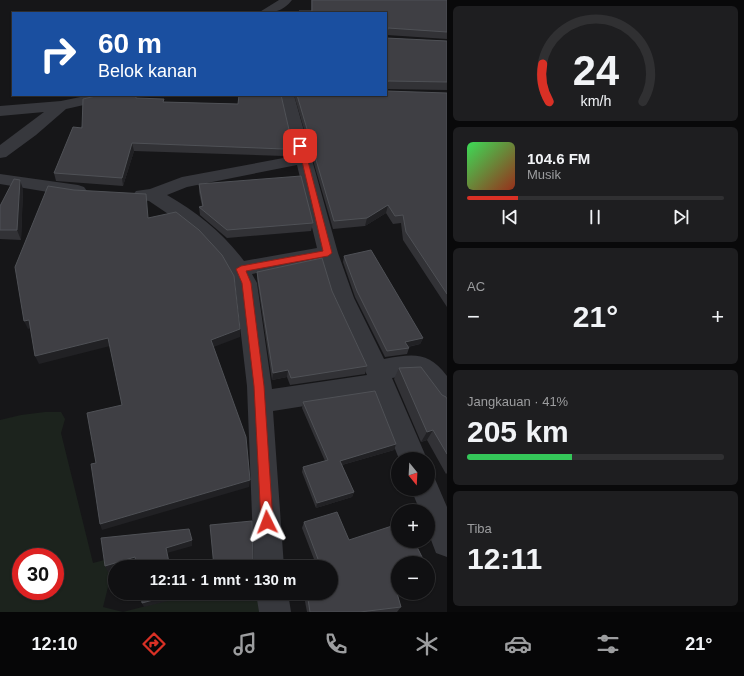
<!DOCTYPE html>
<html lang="id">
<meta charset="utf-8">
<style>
body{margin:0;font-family:Helvetica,sans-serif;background:#1e1e20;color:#f1f3f6;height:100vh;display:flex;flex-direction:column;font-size:15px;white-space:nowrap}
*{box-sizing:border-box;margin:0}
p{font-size:13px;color:#9c9d9f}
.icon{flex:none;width:22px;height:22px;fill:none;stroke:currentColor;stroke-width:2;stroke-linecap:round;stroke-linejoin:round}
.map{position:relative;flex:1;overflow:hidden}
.drawer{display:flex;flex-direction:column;gap:6px;padding:6px;background:#09090a;width:297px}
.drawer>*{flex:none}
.top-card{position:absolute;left:12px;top:12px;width:375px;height:84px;border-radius:0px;box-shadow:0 1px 3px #0004,0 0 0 1px #303032;background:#1a4fa0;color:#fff;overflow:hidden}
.needle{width:26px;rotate:162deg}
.fabs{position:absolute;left:391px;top:452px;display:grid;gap:8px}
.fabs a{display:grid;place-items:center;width:44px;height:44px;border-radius:50%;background:#101012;box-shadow:0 1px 3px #0004,0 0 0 1px #303032;font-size:20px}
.speed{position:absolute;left:12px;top:548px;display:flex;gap:8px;font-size:20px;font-weight:700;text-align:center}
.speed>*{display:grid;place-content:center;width:52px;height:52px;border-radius:50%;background:#101012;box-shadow:0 1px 3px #0004,0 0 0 1px #303032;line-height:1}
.speed .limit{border:6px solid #d22;background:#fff;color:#111}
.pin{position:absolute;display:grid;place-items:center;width:34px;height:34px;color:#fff;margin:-17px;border-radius:8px;box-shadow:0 2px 6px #0006}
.me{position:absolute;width:44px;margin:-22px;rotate:357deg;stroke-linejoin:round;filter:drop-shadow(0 0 3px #0008)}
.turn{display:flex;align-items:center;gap:14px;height:84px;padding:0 20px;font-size:18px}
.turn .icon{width:52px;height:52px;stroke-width:2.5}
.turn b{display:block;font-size:28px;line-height:34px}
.big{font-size:30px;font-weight:700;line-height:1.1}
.drawer .tile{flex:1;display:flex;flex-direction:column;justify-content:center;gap:6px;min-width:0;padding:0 14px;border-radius:6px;background:#1e1e20}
.drawer .dial{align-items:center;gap:0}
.dial svg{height:104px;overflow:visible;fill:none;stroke:#303032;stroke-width:7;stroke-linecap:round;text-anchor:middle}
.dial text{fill:#f1f3f6;stroke:none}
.song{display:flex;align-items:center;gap:12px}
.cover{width:48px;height:48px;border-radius:6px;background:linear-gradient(135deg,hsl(130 70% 55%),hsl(10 70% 35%))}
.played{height:4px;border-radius:2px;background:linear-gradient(90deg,#d93025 20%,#303032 20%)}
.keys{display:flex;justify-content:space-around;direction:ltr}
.heat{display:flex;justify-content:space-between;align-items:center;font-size:22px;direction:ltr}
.charge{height:6px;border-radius:3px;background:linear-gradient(90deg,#34c759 41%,#303032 0)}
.trip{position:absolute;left:108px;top:560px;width:230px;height:40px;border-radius:20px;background:#101012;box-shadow:0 1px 3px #0004,0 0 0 1px #303032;font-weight:700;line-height:40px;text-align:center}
.dock{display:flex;height:64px;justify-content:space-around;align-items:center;background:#060607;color:#9c9d9f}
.dock .icon{width:28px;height:28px}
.dock .current{color:#d93025}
.dock b{font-size:18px;color:#f1f3f6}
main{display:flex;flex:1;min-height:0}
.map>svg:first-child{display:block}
</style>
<main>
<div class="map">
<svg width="447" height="612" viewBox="0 0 447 612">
<rect width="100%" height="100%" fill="#161618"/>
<path fill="#1c231d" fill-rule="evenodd" d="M 45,412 L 61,412 L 65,419 L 61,433 L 93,563 L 112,558 L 114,577 L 108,587 L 103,607 L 123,612 L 196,593 L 258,593 L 259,612 L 0,612 L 0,420 L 21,415 ZM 21,557 L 55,557 L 55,591 L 21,591 Z"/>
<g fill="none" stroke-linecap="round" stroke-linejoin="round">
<path fill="#37383d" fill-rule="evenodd" d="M 279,0 L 292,0 C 283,12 272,13 258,13 Z
M 90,95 L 117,95 L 115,98 L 66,109 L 36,135 L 6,157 L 0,158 L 0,145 L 44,112 L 0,116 L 0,106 L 61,101 Z
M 280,95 L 294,95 L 338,253 L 354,298 L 384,359 C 413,354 428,351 447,376 L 447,408 L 438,405 L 417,376 L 412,375 L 392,378 L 427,459 L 399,459 L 374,395 L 273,411 L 284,567 L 254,567 L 247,386 L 235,283 L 223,262 L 186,226 L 149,201 L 136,199 L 133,195 L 136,191 L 150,189 L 182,177 L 294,156 ZM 297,165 L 317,248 L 244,261 C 224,234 197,212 167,195 L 187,187 ZM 321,261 L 332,298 L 367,375 L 272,389 L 257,283 L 252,274 Z
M 0,174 L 78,185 L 84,187 L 87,191 L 84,195 L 78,197 L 0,184 Z
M 428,477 L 435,479 L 447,507 L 447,557 L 436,553 L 428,532 L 428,511 L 420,511 L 411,489 L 428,489 Z
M 256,593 L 288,593 L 291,612 L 259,612 Z"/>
</g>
<path fill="#323236" d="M 311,0 L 447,0 L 447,39 L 387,35 L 386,38 L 447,41 L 447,90 L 386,89 L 386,13 L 311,11 Z
M 447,93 L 447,307 L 403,240 L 401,223 L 393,224 L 386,213 L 365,226 L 333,229 L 294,95 L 386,95 Z
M 100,95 L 136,95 L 136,98 L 164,102 L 238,104 L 292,155 L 284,156 L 134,151 L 123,186 L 56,181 L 54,173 Z
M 199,184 L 313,223 L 311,231 L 227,238 L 200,215 L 199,207 L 202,206 L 199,192 Z
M 23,189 L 21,240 L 0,239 L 0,206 Z
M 344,256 L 423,338 L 420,344 L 408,347 L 409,348 L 407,354 L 385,357 L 355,297 L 343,262 Z
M 257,272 L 332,291 L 367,366 L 365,374 L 290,385 L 287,377 L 272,380 L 257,279 Z
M 399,368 L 442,395 L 447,399 L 447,473 L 446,474 L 427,440 L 421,442 L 394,379 Z
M 303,402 L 396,444 L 394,450 L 342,465 L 354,492 L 352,497 L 316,508 L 302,472 L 303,467 L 325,461 L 302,408 Z
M 304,522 L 349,540 L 398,578 L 394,580 L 401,607 L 397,612 L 307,612 L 304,596 L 305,593 L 331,593 L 331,567 L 317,567 L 302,528 Z"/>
<path fill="#212124" d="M 132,143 L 134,151 L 123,186 L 122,178 Z
M 293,147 L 292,155 L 284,156 L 284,149 Z
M 20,180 L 23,189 L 21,240 L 17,230 Z
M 388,205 L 386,213 L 365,226 L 367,218 Z
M 29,320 L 32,328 L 28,329 L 24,321 Z
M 240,329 L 240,337 L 211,348 L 211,340 Z
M 108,338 L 110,346 L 39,364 L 35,356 Z
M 423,338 L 420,344 L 402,348 L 405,342 Z
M 288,370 L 287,377 L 272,380 L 273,373 Z
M 433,430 L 427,440 L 421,442 L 427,432 Z
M 396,444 L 394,450 L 338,466 L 340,461 Z
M 250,480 L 249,487 L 102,530 L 100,524 Z
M 354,492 L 352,497 L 316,508 L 317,503 Z
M 192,540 L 192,546 L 167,553 L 166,548 Z
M 135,557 L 137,563 L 123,567 L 115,567 L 115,570 L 108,572 L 105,566 Z
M 398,574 L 398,578 L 389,581 L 392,576 Z
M 175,593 L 176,599 L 144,607 L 142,603 Z"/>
<path fill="#3f3f44" stroke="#4f5156" d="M 312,0 L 447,0 L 447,32 L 388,28 L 386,38 L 447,41 L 447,82 L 388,81 L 386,86 L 386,13 L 299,13 L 299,11 L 312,11 Z
M 386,91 L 447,93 L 447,294 L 406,232 L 403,215 L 395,216 L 388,205 L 367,218 L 334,221 L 297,95 L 386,95 Z
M 100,95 L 136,95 L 136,98 L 164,99 L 163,102 L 238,104 L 239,95 L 281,95 L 293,147 L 284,149 L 132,143 L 122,178 L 54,173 L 73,127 L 82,128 L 83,99 Z
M 301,176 L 313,223 L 227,230 L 199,207 L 203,206 L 199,184 Z
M 14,179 L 20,180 L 17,230 L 0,230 L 0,206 Z
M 48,186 L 74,190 L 146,194 L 148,218 L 176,212 L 199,230 L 222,255 L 234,276 L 240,329 L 211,340 L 246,437 L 250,480 L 100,524 L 91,464 L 96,463 L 87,413 L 122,405 L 108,338 L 35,356 L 29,320 L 24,321 L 15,267 Z
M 371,250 L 423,338 L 405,342 L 409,348 L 387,351 L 357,291 L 344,256 Z
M 322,258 L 332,291 L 367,366 L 291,378 L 288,370 L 273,373 L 257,272 Z
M 421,367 L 442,395 L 446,397 L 447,399 L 447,454 L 433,430 L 427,432 L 399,368 Z
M 375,391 L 396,444 L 340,461 L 354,492 L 317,503 L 303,467 L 328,460 L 303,402 Z
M 337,512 L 349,540 L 398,524 L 398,541 L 414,541 L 425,563 L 398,563 L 398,574 L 392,576 L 401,607 L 360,612 L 310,612 L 307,593 L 331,593 L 331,567 L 321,567 L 304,522 Z
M 252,521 L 253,560 L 262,561 L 262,567 L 214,567 L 210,525 Z
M 189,529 L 192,540 L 166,548 L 170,567 L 137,567 L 135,557 L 105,566 L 101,538 Z
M 141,593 L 175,593 L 175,594 L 142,603 Z"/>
<path fill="#d93025" stroke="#8d1f18" d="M 298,144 L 304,146 L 332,253 L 328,256 L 246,271 L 251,283 L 264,386 L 273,522 L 271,526 L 267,528 L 263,526 L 261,522 L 254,386 L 242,283 L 236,269 L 241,266 L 323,251 Z"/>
</svg>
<div class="fabs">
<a><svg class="needle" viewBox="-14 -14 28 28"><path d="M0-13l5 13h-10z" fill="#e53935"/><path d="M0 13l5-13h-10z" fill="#9c9d9f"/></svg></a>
<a>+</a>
<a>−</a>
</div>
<div class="speed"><div class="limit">30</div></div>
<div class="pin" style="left:300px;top:146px;background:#d93025"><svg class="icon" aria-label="arrive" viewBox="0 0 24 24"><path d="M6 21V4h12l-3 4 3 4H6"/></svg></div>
<svg class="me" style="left:267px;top:522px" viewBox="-20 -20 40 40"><path d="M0-17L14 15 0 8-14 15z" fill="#d93025" stroke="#fff" stroke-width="4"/></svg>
<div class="trip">12:11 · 1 mnt · 130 m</div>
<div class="top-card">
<div class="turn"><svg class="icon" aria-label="right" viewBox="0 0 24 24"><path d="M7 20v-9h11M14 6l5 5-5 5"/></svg><div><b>60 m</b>Belok kanan</div></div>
</div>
</div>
<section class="drawer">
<div class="tile dial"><svg viewBox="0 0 100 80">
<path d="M14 69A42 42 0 1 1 86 69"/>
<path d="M14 69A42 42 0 0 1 9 40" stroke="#d93025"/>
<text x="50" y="56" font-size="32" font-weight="700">24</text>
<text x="50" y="72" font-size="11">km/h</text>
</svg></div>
<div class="tile">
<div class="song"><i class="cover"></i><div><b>104.6 FM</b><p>Musik</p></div></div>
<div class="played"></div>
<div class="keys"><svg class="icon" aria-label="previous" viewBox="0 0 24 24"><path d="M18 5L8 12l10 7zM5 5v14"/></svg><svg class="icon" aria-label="pause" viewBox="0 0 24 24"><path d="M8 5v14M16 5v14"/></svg><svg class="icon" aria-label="next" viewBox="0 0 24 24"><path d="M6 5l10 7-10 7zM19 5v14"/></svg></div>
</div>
<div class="tile"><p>AC</p>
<div class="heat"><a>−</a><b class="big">21°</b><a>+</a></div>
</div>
<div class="tile"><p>Jangkauan · 41%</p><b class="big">205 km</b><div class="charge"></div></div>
<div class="tile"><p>Tiba</p><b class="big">12:11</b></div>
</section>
</main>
<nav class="dock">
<b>12:10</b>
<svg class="icon current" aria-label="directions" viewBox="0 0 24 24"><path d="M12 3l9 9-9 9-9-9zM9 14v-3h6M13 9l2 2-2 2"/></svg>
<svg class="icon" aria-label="music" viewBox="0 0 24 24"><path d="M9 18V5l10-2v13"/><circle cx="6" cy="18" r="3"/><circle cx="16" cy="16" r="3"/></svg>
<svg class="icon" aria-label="phone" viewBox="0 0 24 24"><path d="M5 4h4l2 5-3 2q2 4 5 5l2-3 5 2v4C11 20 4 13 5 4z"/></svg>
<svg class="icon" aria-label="climate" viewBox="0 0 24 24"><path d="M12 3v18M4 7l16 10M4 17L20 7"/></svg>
<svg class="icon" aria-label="car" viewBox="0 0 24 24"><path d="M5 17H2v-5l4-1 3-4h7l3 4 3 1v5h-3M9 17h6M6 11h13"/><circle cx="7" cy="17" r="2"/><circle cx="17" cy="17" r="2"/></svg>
<svg class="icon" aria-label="filters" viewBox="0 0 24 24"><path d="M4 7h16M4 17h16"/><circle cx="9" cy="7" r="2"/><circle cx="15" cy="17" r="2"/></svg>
<b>21°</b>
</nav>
